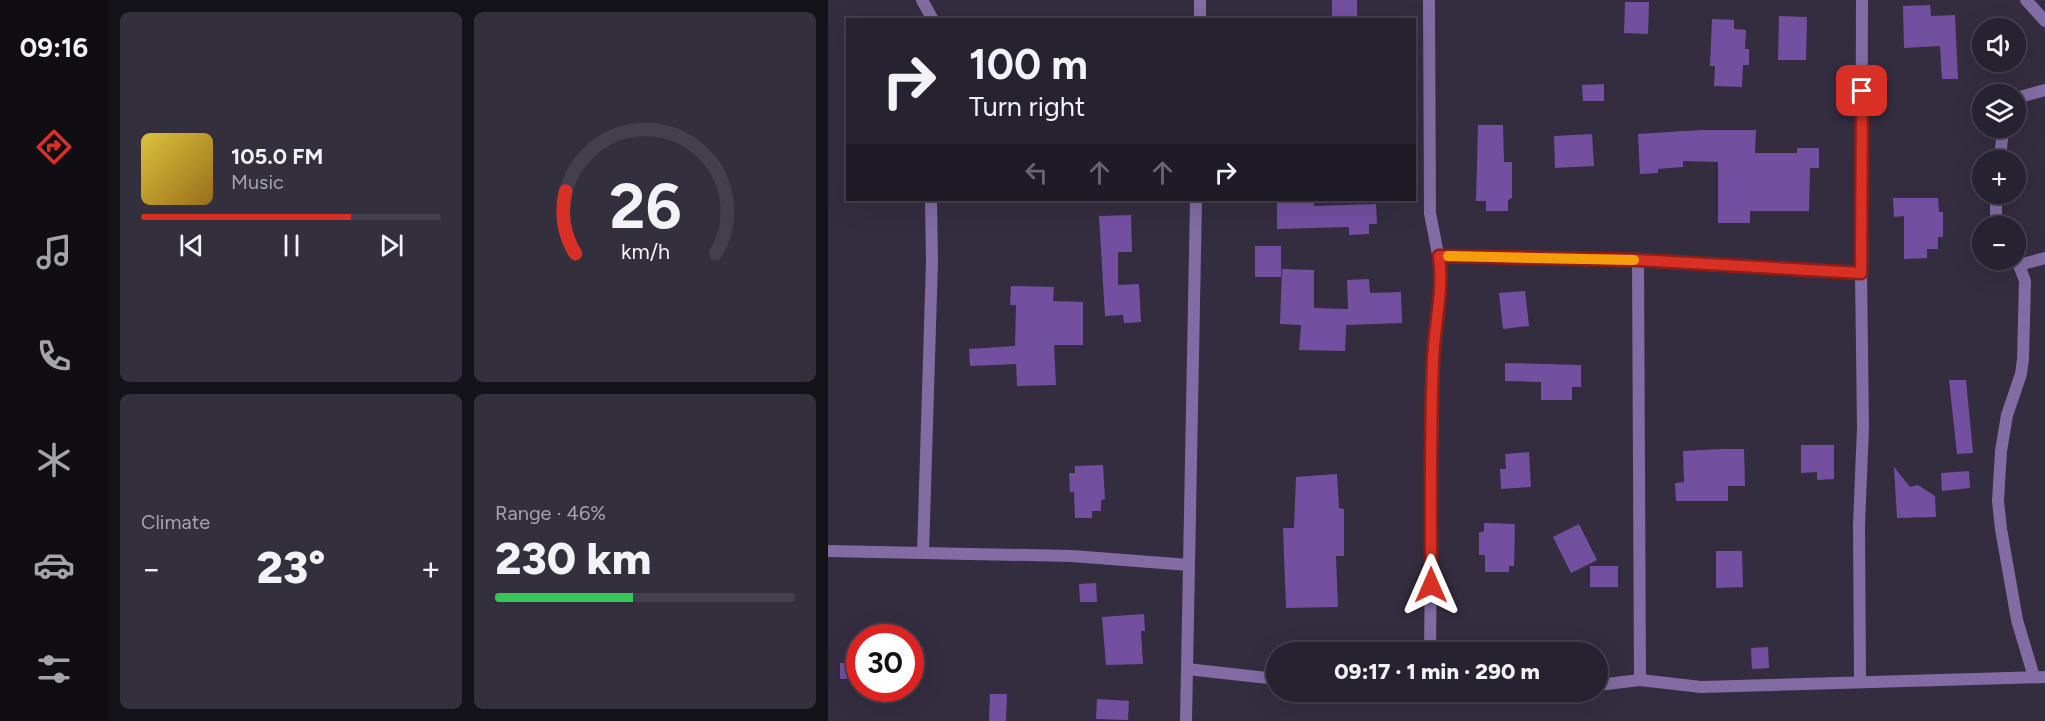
<!DOCTYPE html>
<meta charset="utf-8">
<style>
body{margin:0;font-family:Figtree,sans-serif;background:#332f3c;color:#f1f3f6;height:100vh;display:flex;flex-direction:column;font-size:22px;white-space:nowrap}
*{box-sizing:border-box;margin:0}
p{font-size:20px;color:#a4a4ab}
.icon{flex:none;width:33px;height:33px;fill:none;stroke:currentColor;stroke-width:2;stroke-linecap:round;stroke-linejoin:round}
.map{position:relative;flex:1;overflow:hidden}
.panel{display:flex;flex-direction:column;gap:12px;padding:12px;background:#15131a;width:720px}
.panel>*{flex:none}
.guide{position:absolute;left:18px;top:18px;width:570px;height:183px;border-radius:0px;box-shadow:0 6px 24px #0002,0 0 0 2px #433f4c;background:#272230;color:#f1f3f6;overflow:hidden}
.fabs{position:absolute;left:1144px;top:18px;display:grid;gap:12px}
.fabs a{display:grid;place-items:center;width:54px;height:54px;border-radius:50%;background:#272230;box-shadow:0 6px 24px #0002,0 0 0 2px #433f4c;font-size:30px}
.speed{position:absolute;left:18px;top:624px;display:flex;gap:12px;font-size:30px;font-weight:700;text-align:center}
.speed>*{display:grid;place-content:center;width:78px;height:78px;border-radius:50%;background:#272230;box-shadow:0 6px 24px #0002,0 0 0 2px #433f4c;line-height:1}
.speed .limit{border:9px solid #d22;background:#fff;color:#111}
.pin{position:absolute;display:grid;place-items:center;width:51px;height:51px;color:#fff;margin:-26px;border-radius:12px;box-shadow:0 3px 9px #0006}
.me{position:absolute;width:66px;margin:-33px;rotate:0deg;stroke-linejoin:round;filter:drop-shadow(0 0 4px #0008)}
.turn{display:flex;align-items:center;gap:21px;height:126px;padding:0 24px;font-size:27px}
.turn .icon{width:78px;height:78px;stroke-width:2.5}
.turn b{display:block;font-size:42px;line-height:51px}
.lanes{display:flex;align-items:center;height:57px;padding:0 24px;background:#0003;justify-content:center;gap:30px;direction:ltr}
.lanes .off{opacity:.35}
.big{font-size:45px;font-weight:800;line-height:1.1}
.panel .tile{flex:1;display:flex;flex-direction:column;justify-content:center;gap:9px;min-width:0;padding:0 21px;border-radius:9px;background:#332f3c}
.panel .dial{align-items:center;gap:0}
.dial svg{height:156px;overflow:visible;fill:none;stroke:#433f4c;stroke-width:7;stroke-linecap:round;text-anchor:middle}
.dial text{fill:#f1f3f6;stroke:none}
.song{display:flex;align-items:center;gap:18px}
.cover{width:72px;height:72px;border-radius:9px;background:linear-gradient(135deg,hsl(50 70% 55%),hsl(40 70% 35%))}
.played{height:6px;border-radius:3px;background:linear-gradient(90deg,#d93025 70%,#433f4c 70%)}
.keys{display:flex;justify-content:space-around;direction:ltr}
.heat{display:flex;justify-content:space-between;align-items:center;font-size:33px;direction:ltr}
.charge{height:9px;border-radius:4px;background:linear-gradient(90deg,#34c759 46%,#433f4c 0)}
.panel .tiles{flex:1;display:grid;gap:12px;grid-template-columns:repeat(2,1fr)}
.trip{position:absolute;left:438px;top:642px;width:342px;height:60px;border-radius:30px;background:#272230;box-shadow:0 6px 24px #0002,0 0 0 2px #433f4c;font-weight:800;line-height:60px;text-align:center}
main{display:flex;flex:1;min-height:0}
.menu{display:flex;flex-direction:column;width:108px;justify-content:space-around;align-items:center;background:#100e13;color:#a4a4ab}
.menu .icon{width:42px;height:42px}
.menu .on{color:#d93025}
.menu b{font-size:27px;color:#f1f3f6}
.map>svg:first-child{display:block}
</style>
<main>
<nav class="menu">
<b>09:16</b>
<svg class="icon on" aria-label="directions" viewBox="0 0 24 24"><path d="M12 3l9 9-9 9-9-9zM9 14v-3h6M13 9l2 2-2 2"/></svg>
<svg class="icon" aria-label="music" viewBox="0 0 24 24"><path d="M9 18V5l10-2v13"/><circle cx="6" cy="18" r="3"/><circle cx="16" cy="16" r="3"/></svg>
<svg class="icon" aria-label="phone" viewBox="0 0 24 24"><path d="M5 4h4l2 5-3 2q2 4 5 5l2-3 5 2v4C11 20 4 13 5 4z"/></svg>
<svg class="icon" aria-label="climate" viewBox="0 0 24 24"><path d="M12 3v18M4 7l16 10M4 17L20 7"/></svg>
<svg class="icon" aria-label="car" viewBox="0 0 24 24"><path d="M5 17H2v-5l4-1 3-4h7l3 4 3 1v5h-3M9 17h6M6 11h13"/><circle cx="7" cy="17" r="2"/><circle cx="17" cy="17" r="2"/></svg>
<svg class="icon" aria-label="filters" viewBox="0 0 24 24"><path d="M4 7h16M4 17h16"/><circle cx="9" cy="7" r="2"/><circle cx="15" cy="17" r="2"/></svg>
</nav>
<section class="panel">
<div class="tiles">
<div class="tile">
<div class="song"><i class="cover"></i><div><b>105.0 FM</b><p>Music</p></div></div>
<div class="played"></div>
<div class="keys"><svg class="icon" aria-label="previous" viewBox="0 0 24 24"><path d="M18 5L8 12l10 7zM5 5v14"/></svg><svg class="icon" aria-label="pause" viewBox="0 0 24 24"><path d="M8 5v14M16 5v14"/></svg><svg class="icon" aria-label="next" viewBox="0 0 24 24"><path d="M6 5l10 7-10 7zM19 5v14"/></svg></div>
</div>
<div class="tile dial"><svg viewBox="0 0 100 80">
<path d="M14 69A42 42 0 1 1 86 69"/>
<path d="M14 69A42 42 0 0 1 9 37" stroke="#d93025"/>
<text x="50" y="56" font-size="32" font-weight="700">26</text>
<text x="50" y="72" font-size="11">km/h</text>
</svg></div>
<div class="tile"><p>Climate</p>
<div class="heat"><a>−</a><b class="big">23°</b><a>+</a></div>
</div>
<div class="tile"><p>Range · 46%</p><b class="big">230 km</b><div class="charge"></div></div>
</div>
</section>
<div class="map">
<svg width="1217" height="721" viewBox="0 0 1217 721">
<rect width="100%" height="100%" fill="#342d40"/>
<path fill="#734fa0" d="M 504,0 L 529,0 L 529,20 L 504,20 Z
M 797,2 L 821,2 L 820,34 L 796,33 Z
M 1102,5 L 1103,16 L 1127,15 L 1130,79 L 1114,79 L 1112,46 L 1076,48 L 1075,6 Z
M 951,16 L 979,17 L 978,60 L 950,60 Z
M 884,19 L 906,20 L 906,29 L 918,30 L 917,49 L 921,49 L 921,65 L 915,65 L 914,87 L 886,86 L 887,66 L 882,66 Z
M 776,84 L 776,101 L 755,101 L 754,85 Z
M 650,125 L 675,125 L 676,162 L 684,162 L 684,198 L 680,200 L 680,211 L 658,211 L 658,201 L 648,201 Z
M 872,130 L 928,130 L 927,153 L 969,153 L 969,148 L 991,148 L 991,168 L 982,168 L 981,211 L 922,211 L 922,223 L 890,223 L 890,162 L 855,161 L 855,167 L 830,169 L 830,173 L 812,174 L 810,134 Z
M 764,134 L 766,166 L 727,168 L 726,136 Z
M 1065,198 L 1110,198 L 1111,212 L 1115,212 L 1115,237 L 1110,237 L 1110,249 L 1099,249 L 1099,258 L 1076,259 L 1076,216 L 1066,217 Z
M 449,200 L 486,200 L 486,206 L 548,204 L 549,224 L 541,224 L 541,234 L 521,235 L 521,227 L 449,229 Z
M 303,215 L 304,252 L 290,252 L 290,285 L 311,284 L 313,322 L 296,323 L 295,315 L 277,316 L 271,216 Z
M 427,246 L 453,246 L 453,277 L 427,277 Z
M 454,269 L 486,270 L 486,308 L 520,309 L 519,280 L 541,279 L 542,293 L 573,292 L 574,323 L 518,325 L 517,351 L 471,350 L 473,325 L 452,324 Z
M 183,286 L 226,287 L 225,301 L 255,302 L 255,345 L 226,345 L 228,385 L 189,386 L 188,364 L 142,366 L 141,349 L 187,346 L 188,305 L 182,305 Z
M 697,291 L 701,326 L 675,329 L 671,293 Z
M 677,363 L 753,365 L 753,387 L 744,387 L 744,400 L 713,400 L 713,382 L 677,381 Z
M 1121,380 L 1138,380 L 1145,453 L 1129,454 Z
M 973,445 L 1006,445 L 1006,479 L 989,480 L 989,472 L 973,473 Z
M 894,449 L 916,449 L 917,486 L 900,486 L 900,501 L 848,501 L 847,483 L 856,482 L 855,451 Z
M 701,452 L 703,487 L 673,489 L 672,469 L 678,469 L 677,454 Z
M 275,465 L 277,499 L 273,500 L 273,511 L 264,511 L 264,518 L 247,518 L 246,492 L 242,492 L 241,473 L 247,473 L 247,466 Z
M 1066,467 L 1082,487 L 1090,485 L 1107,496 L 1108,517 L 1069,518 Z
M 1141,471 L 1142,488 L 1114,491 L 1113,473 Z
M 509,474 L 511,508 L 516,509 L 516,556 L 508,556 L 510,607 L 458,608 L 455,528 L 466,528 L 468,477 Z
M 656,523 L 687,524 L 686,566 L 681,566 L 681,572 L 657,572 L 657,555 L 651,555 L 651,533 L 656,531 Z
M 751,524 L 769,560 L 743,573 L 725,537 Z
M 888,551 L 914,551 L 915,587 L 888,588 Z
M 762,566 L 790,566 L 790,587 L 762,587 Z
M 268,583 L 269,602 L 252,602 L 251,584 Z
M 316,614 L 317,631 L 313,631 L 315,664 L 278,665 L 274,617 Z
M 940,647 L 941,668 L 924,669 L 923,648 Z
M 12,663 L 32,663 L 32,679 L 12,679 Z
M 162,694 L 179,694 L 178,721 L 161,721 Z
M 269,699 L 301,701 L 300,720 L 268,719 Z"/>
<g fill="none" stroke-linecap="round" stroke-linejoin="round">
<path stroke="#826ca3" stroke-width="12" d="M 94,0 L 105,20
M 601,0 L 602,213 L 613,270 L 605,361 L 602,652
M 1198,0 L 1217,21
M 372,20 L 372,0
M 1188,98 L 1217,90
M 1172,160 L 1175,128
M 1168,194 L 1168,226
M 611,256 L 810,260 L 1033,273
M 810,260 L 812,680
M 1186,260 L 1191,265 L 1197,281 L 1195,359 L 1193,374 L 1179,415 L 1173,451 L 1170,501 L 1173,529 L 1189,620 L 1206,677
M 1191,265 L 1217,258
M 0,551 L 244,556 L 361,565
M 95,553 L 104,261 L 103,200
M 359,669 L 448,679
M 1032,681 L 1031,525 L 1035,427 L 1033,273 L 1034,0
M 770,685 L 812,680 L 873,687 L 1217,677
M 358,721 L 368,200"/>
</g>
<g fill="none" stroke-linecap="round" stroke-linejoin="round">
<g stroke="#8d1f18" stroke-width="15">
<path id="route" d="M 603,585 C 603,510 602,435 605,361 C 606,326 616,291 611,256 L 810,260 L 1033,273 L 1034,91"/>
</g>
<use href="#route" stroke="#d93025" stroke-width="10"/>
<path stroke="#f59e0b" stroke-width="10" d="M 620,256 L 806,260"/>
</g>
</svg>
<div class="fabs">
<a><svg class="icon" aria-label="sound" viewBox="0 0 24 24"><path d="M4 9h4l5-4v14l-5-4H4zM17 9q2 3 0 6"/></svg></a>
<a><svg class="icon" aria-label="layers" viewBox="0 0 24 24"><path d="M12 4l9 5-9 5-9-5zM3 14l9 5 9-5"/></svg></a>
<a>+</a>
<a>−</a>
</div>
<div class="speed"><div class="limit">30</div></div>
<div class="pin" style="left:1034px;top:91px;background:#d93025"><svg class="icon" aria-label="arrive" viewBox="0 0 24 24"><path d="M6 21V4h12l-3 4 3 4H6"/></svg></div>
<svg class="me" style="left:603px;top:585px" viewBox="-20 -20 40 40"><path d="M0-17L14 15 0 8-14 15z" fill="#d93025" stroke="#fff" stroke-width="4"/></svg>
<div class="trip">09:17 · 1 min · 290 m</div>
<div class="guide">
<div class="turn"><svg class="icon" aria-label="right" viewBox="0 0 24 24"><path d="M7 20v-9h11M14 6l5 5-5 5"/></svg><div><b>100 m</b>Turn right</div></div>
<div class="lanes"><svg class="icon off" aria-label="left" viewBox="0 0 24 24"><path d="M17 20v-9H6M10 6l-5 5 5 5"/></svg><svg class="icon off" aria-label="ahead" viewBox="0 0 24 24"><path d="M12 20V5M6 11l6-6 6 6"/></svg><svg class="icon off" aria-label="ahead" viewBox="0 0 24 24"><path d="M12 20V5M6 11l6-6 6 6"/></svg><svg class="icon" aria-label="right" viewBox="0 0 24 24"><path d="M7 20v-9h11M14 6l5 5-5 5"/></svg></div>
</div>
</div>
</main>
